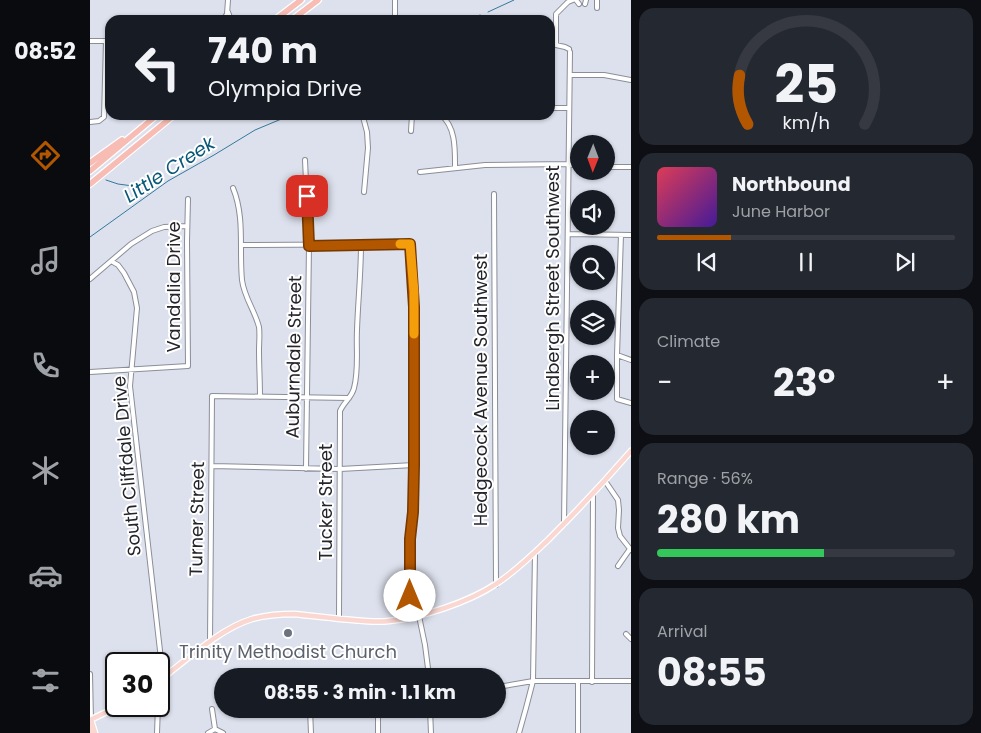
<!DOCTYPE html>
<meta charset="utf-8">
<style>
body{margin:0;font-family:Poppins,sans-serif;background:#242831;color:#f1f3f6;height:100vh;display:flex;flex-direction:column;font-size:19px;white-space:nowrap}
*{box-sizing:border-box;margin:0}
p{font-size:16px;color:#9ea1a6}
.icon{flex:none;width:28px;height:28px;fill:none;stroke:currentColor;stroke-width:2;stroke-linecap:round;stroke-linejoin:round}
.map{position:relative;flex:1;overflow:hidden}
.sheet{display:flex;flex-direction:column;gap:8px;padding:8px;background:#0d0f14;width:350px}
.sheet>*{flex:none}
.guide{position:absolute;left:15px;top:15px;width:450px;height:105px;border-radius:15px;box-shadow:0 1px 4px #0004;background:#171b24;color:#f1f3f6;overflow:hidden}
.needle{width:32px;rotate:181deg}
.fabs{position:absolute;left:480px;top:135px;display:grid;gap:10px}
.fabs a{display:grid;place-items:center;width:45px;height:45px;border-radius:50%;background:#171b24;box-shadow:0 1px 4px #0004;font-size:25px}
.speed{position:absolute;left:15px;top:652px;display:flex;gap:10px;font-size:25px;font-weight:700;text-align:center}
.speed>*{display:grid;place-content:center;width:65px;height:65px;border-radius:50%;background:#171b24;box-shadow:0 1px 4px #0004;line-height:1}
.speed .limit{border:2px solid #111;border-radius:8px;background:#fff;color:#111}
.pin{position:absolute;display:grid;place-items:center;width:42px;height:42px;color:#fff;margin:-21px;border-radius:10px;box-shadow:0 2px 8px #0006}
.me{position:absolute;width:55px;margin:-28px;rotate:0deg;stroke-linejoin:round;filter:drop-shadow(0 0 4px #0008)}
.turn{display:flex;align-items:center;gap:18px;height:105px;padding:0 20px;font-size:22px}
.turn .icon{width:65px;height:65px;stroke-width:2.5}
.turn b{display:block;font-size:35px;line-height:42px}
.big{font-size:38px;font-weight:700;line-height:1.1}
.sheet .tile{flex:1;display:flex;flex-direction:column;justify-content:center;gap:8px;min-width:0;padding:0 18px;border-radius:15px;background:#242831}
.sheet .dial{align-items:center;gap:0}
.dial svg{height:130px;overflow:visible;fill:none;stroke:#363941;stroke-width:7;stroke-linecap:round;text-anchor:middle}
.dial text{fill:#f1f3f6;stroke:none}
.song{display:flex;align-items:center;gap:15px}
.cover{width:60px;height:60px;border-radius:8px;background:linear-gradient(135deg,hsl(350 70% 55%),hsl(260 70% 35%))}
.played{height:5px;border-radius:2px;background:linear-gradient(90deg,#b35600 25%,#363941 25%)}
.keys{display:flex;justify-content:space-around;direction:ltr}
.heat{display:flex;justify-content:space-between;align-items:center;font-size:28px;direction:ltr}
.charge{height:8px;border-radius:4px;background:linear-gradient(90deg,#34c759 56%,#363941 0)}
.trip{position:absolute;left:124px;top:668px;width:292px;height:50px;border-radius:25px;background:#171b24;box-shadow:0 1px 4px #0004;font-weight:700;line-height:50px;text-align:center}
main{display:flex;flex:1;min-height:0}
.tabs{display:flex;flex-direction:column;width:90px;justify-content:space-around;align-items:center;background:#090b0e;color:#9ea1a6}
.tabs .icon{width:35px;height:35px}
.tabs .selected{color:#b35600}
.tabs b{font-size:22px;color:#f1f3f6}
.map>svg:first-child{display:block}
</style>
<main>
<nav class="tabs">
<b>08:52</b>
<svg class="icon selected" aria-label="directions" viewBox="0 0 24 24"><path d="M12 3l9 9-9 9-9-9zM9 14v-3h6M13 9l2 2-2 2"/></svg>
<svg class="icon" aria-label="music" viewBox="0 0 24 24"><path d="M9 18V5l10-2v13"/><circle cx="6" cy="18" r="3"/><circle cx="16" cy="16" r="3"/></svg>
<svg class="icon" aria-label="phone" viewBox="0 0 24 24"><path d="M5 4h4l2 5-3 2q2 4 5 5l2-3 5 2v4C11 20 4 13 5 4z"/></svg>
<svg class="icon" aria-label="climate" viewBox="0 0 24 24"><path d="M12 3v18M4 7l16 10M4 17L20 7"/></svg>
<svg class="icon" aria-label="car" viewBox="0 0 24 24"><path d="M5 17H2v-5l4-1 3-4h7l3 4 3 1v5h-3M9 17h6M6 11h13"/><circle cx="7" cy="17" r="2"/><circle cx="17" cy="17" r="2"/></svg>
<svg class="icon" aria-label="filters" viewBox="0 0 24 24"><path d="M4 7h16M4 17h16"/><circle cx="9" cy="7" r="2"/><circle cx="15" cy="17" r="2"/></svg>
</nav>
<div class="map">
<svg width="541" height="733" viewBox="0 0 541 733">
<rect width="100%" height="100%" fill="#dde1ed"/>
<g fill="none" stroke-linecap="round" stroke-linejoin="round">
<path stroke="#33799b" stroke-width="1" d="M 398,12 L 424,0
M 380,20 L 390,15
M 16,180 L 28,184 L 43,186 L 58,193
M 0,237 L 78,181 L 124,155 L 165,130 L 201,115"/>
<g stroke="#8a8e98" stroke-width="6">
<path id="minor" d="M 486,0 L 489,4
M 495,4 L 496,0
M 507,8 L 507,0
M 138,12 L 141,20
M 133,20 L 137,14 L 138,0
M 305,20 L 305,0
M 0,41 L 20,41
M 479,49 L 475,47 L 466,45 L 466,14 L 478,2 L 483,0
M 480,75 L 514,75 L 541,80
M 460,108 L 478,108
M 351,115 C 366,127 365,150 365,168
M 0,122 L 9,121 L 14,117 L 16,41
M 321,131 L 322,115
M 215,160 L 219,245 L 216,469
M 516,167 L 541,167
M 330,172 L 395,165 L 478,164 L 489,166
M 143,188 C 155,217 149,249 152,280 C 154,297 165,311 169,327 C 170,334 169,343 169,350 C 169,366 170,381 170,397
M 274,192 L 278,148 L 277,132 L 273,117 L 280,115
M 404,194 L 406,585
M 478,234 L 541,235
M 531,235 L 527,355 L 527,399 L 541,403
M 152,245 L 320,244 L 324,307 L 324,465 L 323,511 L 320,539 L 320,618
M 21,261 L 28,265 L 34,273 L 44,292 L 47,308 L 40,386 L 73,677
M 0,279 L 41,244 L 62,231 L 74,227 L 97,226
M 527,355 L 541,360
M 0,372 L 98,366 L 97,241 L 98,199
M 122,466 L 250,469 L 324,465
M 515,481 L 528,500 L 529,510 L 528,528 L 530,536 L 541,550
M 474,524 L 480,52
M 528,566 L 540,549
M 329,616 L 335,645 L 339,676
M 249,618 L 250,411 C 254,402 262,397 264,388 C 269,370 266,349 267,330 C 268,301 271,273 271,244
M 536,634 L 541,639
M 120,642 L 122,396 L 259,398
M 167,673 L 167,676
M 0,674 L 1,720
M 488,682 L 488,733
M 502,682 L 503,494
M 408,687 L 443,681 L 541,681
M 122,709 L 125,729
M 220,709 L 221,733
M 288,709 L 288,733
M 340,709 L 341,733
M 67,733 L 68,706
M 118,733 L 125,729 L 133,733
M 429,733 L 436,708 L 443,681 L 445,552"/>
</g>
<g stroke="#fff" stroke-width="7">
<path id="major" d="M 69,681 C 95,661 131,628 162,619 C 176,615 190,614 205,614 C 220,616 235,617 250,619 C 267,620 283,623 299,621 C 331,618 379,602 406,584 C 425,572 442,555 458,540 C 487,511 514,482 541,451
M 0,720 L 29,706
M 1,720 L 5,733
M 1,733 L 0,727 L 1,721"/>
</g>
<g stroke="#fff" stroke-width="8">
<path id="highway" d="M 185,20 L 211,0
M 202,20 L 228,0
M 0,163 L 32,140
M 0,171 L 67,115
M 0,184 L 84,115"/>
</g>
<use href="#minor" stroke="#fff" stroke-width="4"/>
<use href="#major" stroke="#fad7d1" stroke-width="4.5"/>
<use href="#highway" stroke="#f7bcb3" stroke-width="5.5"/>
</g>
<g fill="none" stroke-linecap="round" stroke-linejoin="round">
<g stroke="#743800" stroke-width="12">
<path id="route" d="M 217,196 L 219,246 L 320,244 L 324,307 L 324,465 L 323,512 L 320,539 L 320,596"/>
</g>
<use href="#route" stroke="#b35600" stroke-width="9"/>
<path stroke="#f59e0b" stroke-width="9" d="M 310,244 L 320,244 L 324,292 L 324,334"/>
</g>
<circle fill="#6b7280" stroke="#fff" stroke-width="2" cx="198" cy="633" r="5"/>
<g text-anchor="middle" stroke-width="4" stroke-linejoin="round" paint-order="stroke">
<g font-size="18" fill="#24252a" stroke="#fff">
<text transform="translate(84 287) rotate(-90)" y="6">Vandalia Drive</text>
<text transform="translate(463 288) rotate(-90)" y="6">Lindbergh Street Southwest</text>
<text transform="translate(204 357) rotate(-89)" y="6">Auburndale Street</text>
<text transform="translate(391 390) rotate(-90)" y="6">Hedgecock Avenue Southwest</text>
<text transform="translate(37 466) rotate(-95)" y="6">South Cliffdale Drive</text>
<text transform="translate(236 502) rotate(-90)" y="6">Tucker Street</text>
<text transform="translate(107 519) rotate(-89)" y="6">Turner Street</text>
</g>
<g font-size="18" fill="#5b616d" stroke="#fff">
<text x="198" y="658">Trinity Methodist Church</text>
</g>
<g font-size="19" font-style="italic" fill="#075878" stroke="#fff">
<text transform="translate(79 169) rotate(-33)" y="7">Little Creek</text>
</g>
</g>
</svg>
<div class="fabs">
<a><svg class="needle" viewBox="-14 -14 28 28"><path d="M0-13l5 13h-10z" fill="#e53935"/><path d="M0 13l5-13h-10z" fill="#9ea1a6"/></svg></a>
<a><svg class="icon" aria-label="sound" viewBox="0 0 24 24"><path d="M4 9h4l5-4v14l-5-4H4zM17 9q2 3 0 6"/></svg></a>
<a><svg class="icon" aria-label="search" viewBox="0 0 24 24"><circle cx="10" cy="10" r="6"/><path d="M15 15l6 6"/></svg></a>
<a><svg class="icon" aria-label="layers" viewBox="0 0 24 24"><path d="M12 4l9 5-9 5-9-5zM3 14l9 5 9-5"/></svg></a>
<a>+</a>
<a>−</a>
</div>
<div class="speed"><div class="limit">30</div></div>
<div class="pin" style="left:217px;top:196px;background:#d93025"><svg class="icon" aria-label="arrive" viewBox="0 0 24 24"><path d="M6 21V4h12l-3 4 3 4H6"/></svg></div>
<svg class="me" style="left:320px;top:596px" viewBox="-20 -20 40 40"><circle r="19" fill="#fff"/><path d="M0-13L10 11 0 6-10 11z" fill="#b35600"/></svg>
<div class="trip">08:55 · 3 min · 1.1 km</div>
<div class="guide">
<div class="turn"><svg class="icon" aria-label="left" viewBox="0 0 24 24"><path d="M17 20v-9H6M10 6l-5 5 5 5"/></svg><div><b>740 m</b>Olympia Drive</div></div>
</div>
</div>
<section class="sheet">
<div class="tile dial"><svg viewBox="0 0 100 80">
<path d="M14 69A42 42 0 1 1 86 69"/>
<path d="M14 69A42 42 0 0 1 9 39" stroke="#b35600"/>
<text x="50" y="56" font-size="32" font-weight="700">25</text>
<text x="50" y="72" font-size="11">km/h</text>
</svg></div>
<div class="tile">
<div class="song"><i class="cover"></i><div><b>Northbound</b><p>June Harbor</p></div></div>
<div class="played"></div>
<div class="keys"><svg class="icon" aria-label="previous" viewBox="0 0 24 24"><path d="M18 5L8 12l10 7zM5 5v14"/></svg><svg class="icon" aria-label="pause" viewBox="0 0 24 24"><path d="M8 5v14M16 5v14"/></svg><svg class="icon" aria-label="next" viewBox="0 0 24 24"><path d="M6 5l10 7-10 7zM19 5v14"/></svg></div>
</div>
<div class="tile"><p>Climate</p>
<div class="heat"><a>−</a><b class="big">23°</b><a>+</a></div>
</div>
<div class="tile"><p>Range · 56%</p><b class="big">280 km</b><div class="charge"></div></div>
<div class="tile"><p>Arrival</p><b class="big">08:55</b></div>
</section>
</main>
